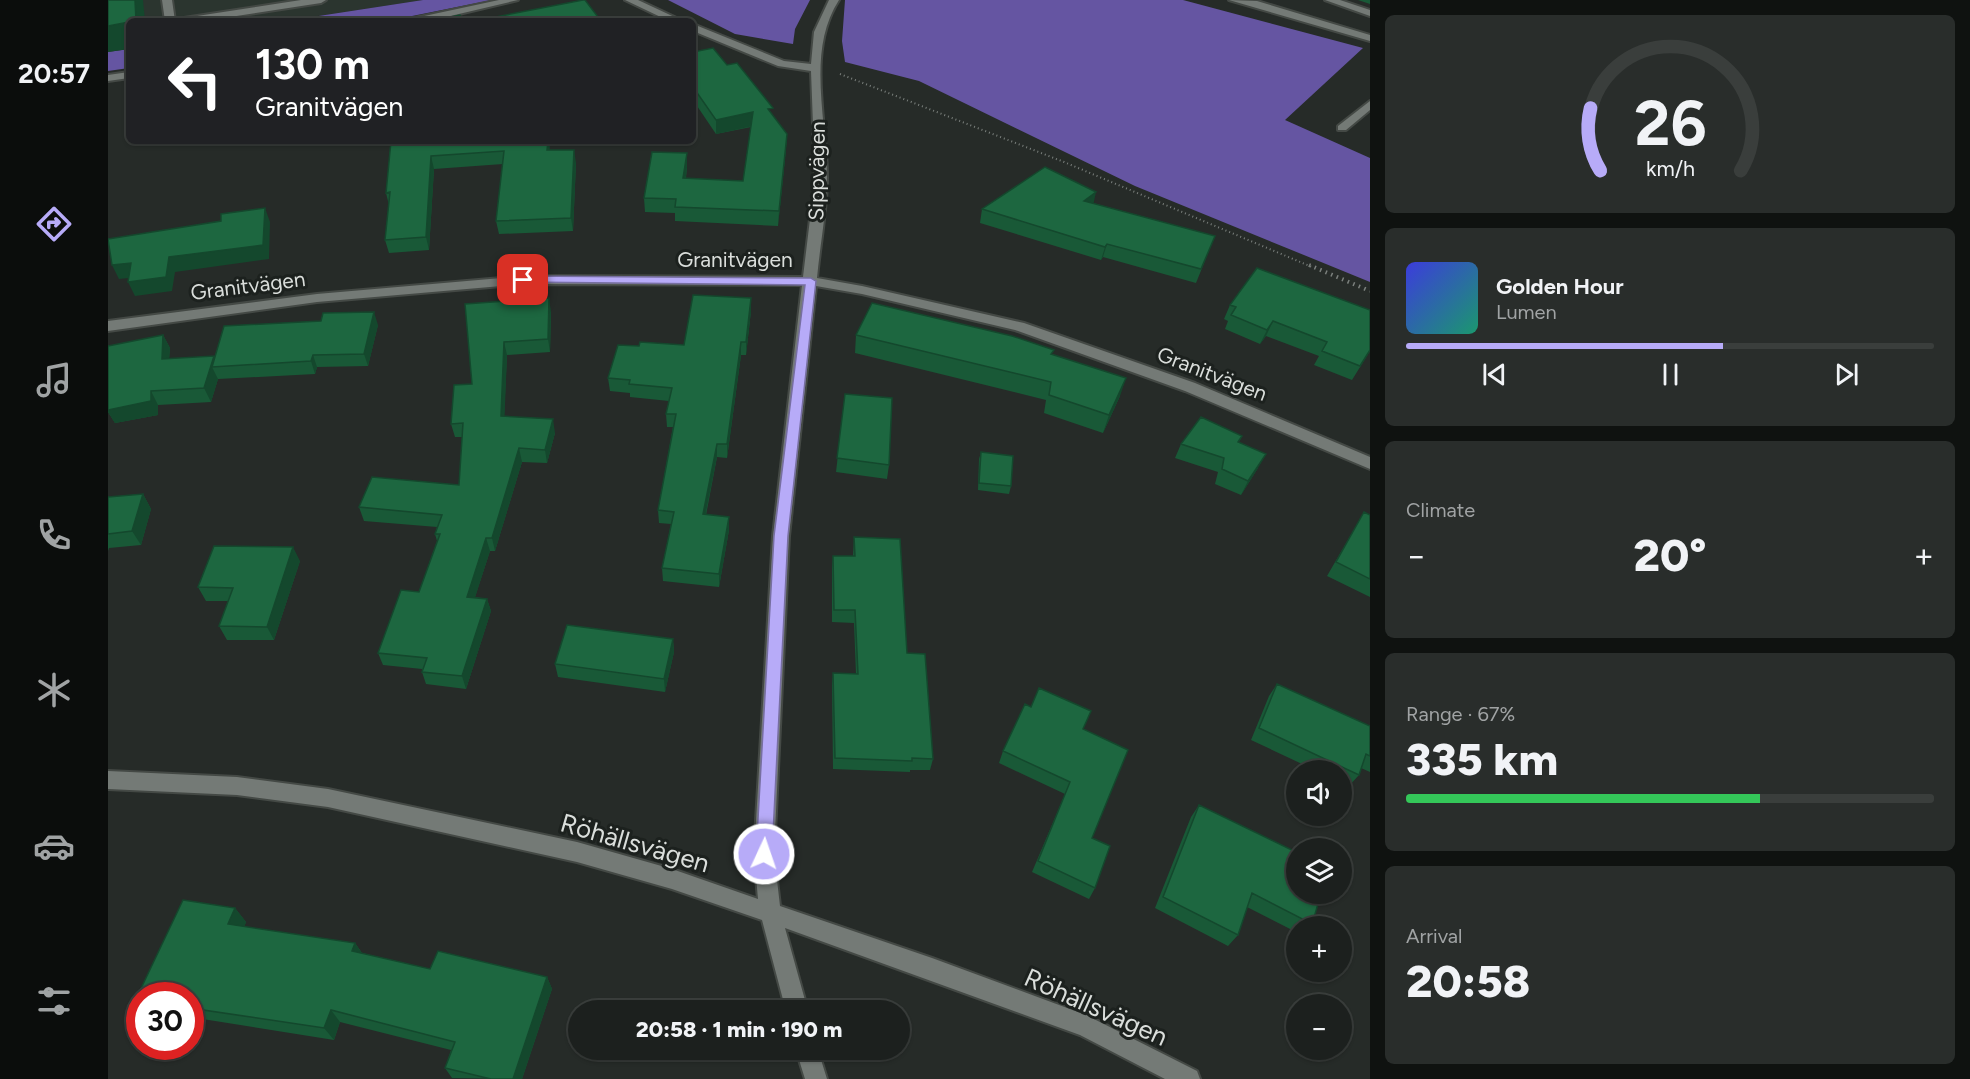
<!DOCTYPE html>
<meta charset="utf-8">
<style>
body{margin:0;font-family:Figtree,sans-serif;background:#292d2b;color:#f1f3f6;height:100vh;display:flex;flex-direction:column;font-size:22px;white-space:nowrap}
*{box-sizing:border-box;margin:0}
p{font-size:20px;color:#a0a3a4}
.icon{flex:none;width:33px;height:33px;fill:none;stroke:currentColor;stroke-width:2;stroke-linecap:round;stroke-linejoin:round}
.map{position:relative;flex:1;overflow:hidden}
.details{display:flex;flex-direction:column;gap:15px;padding:15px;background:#0f1210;width:600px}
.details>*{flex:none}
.top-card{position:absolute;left:18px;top:18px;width:570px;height:126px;border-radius:9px;box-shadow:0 2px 4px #0004,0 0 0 2px #3a3e3c;background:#202124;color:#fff;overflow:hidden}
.controls{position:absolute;left:1178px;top:760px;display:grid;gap:12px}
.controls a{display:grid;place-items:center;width:66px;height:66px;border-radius:50%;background:#1c201e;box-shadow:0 2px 4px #0004,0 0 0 2px #3a3e3c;font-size:30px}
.speed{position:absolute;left:18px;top:982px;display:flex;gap:12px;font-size:30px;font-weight:700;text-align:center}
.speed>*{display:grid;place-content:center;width:78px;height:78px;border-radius:50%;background:#1c201e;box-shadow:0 2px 4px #0004,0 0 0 2px #3a3e3c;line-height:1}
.speed .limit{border:9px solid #d22;background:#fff;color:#111}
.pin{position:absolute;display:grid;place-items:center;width:51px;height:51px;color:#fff;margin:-26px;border-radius:12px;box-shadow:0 3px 9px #0006}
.me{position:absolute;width:66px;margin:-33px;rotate:3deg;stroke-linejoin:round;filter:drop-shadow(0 0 4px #0008)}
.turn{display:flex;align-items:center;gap:21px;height:126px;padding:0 30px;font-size:27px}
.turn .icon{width:78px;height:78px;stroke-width:2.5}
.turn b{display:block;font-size:42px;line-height:51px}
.big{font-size:45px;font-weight:800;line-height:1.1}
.details .widget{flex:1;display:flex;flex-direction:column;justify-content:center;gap:9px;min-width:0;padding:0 21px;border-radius:9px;background:#292d2b}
.details .dial{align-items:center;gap:0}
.dial svg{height:156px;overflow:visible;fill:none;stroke:#3a3e3c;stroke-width:7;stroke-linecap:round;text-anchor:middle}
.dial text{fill:#f1f3f6;stroke:none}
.song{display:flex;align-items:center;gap:18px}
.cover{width:72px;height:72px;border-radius:9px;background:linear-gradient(135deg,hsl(240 70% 55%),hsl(160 70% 35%))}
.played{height:6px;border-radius:3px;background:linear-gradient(90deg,#b7abf8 60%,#3a3e3c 60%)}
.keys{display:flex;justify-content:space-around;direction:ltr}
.heat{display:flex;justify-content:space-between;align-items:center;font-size:33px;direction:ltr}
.charge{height:9px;border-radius:4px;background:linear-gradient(90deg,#34c759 67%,#3a3e3c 0)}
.trip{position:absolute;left:460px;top:1000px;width:342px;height:60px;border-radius:30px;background:#1c201e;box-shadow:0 2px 4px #0004,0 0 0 2px #3a3e3c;font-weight:800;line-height:60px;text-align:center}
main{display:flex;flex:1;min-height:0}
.dock{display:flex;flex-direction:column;width:108px;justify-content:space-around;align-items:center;background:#0b0d0c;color:#a0a3a4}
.dock .icon{width:42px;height:42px}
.dock .selected{color:#b7abf8}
.dock b{font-size:27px;color:#f1f3f6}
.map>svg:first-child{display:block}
</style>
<main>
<nav class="dock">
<b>20:57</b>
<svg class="icon selected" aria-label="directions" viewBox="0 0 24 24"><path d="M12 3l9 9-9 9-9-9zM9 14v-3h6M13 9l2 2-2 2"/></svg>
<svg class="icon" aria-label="music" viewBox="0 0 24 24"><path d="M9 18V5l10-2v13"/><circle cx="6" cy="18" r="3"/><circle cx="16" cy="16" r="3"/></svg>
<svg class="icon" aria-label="phone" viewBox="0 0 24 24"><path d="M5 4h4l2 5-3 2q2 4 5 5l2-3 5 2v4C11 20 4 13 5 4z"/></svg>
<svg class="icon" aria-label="climate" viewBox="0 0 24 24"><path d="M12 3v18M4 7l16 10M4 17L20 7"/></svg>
<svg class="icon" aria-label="car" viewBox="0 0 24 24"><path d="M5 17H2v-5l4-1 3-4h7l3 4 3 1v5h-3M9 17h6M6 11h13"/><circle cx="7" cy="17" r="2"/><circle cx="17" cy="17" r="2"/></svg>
<svg class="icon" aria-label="filters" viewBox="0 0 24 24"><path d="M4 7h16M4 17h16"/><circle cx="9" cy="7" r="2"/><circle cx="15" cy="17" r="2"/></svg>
</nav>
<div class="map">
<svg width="1262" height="1079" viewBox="0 0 1262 1079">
<rect width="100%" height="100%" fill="#262b28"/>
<path fill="#2b352f" d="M 0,0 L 315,0 L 178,21 L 21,21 L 21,49 L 0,52 Z"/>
<path fill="#6555a2" d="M 315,0 L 384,0 L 279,21 L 178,21 Z
M 560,0 L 702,0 L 687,29 L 685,44 L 627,34 Z
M 737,0 L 1075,0 L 1255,48 L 1177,120 L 1262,158 L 1262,282 L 1027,186 L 811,81 L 737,62 L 734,41 Z
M 21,49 L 21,68 L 0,71 L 0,52 Z"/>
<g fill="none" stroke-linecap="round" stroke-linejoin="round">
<g stroke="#444945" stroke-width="4">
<path id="service" d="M 54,0 L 64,0 L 67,21 L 57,21 Z
M 193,0 L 218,0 L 213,3 L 96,21 L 71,21 L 76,18 Z
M 1217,0 L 1232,0 L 1262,10 L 1262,16 Z
M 1262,101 L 1262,110 L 1238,130 L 1230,130 L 1230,126 Z"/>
</g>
<g stroke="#444945" stroke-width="4">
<path id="minor" d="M 391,0 L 410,0 L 321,21 L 302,21 L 307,18 Z
M 517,0 L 530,0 L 575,21 L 561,21 Z
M 721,0 L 731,0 C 698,51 719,119 719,177 C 719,210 712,245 709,278 L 754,286 L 916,323 L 1087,383 L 1262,457 L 1262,469 L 1077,391 L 907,330 L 754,294 L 708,286 L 681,536 L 666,854 L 672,906 L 824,958 L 978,1015 L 1089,1071 L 1092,1079 L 1057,1079 L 972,1035 L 677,928 L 700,1011 L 678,1011 L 654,920 L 564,889 L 469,862 L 220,807 L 129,795 L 0,789 L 0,771 L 129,777 L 220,789 L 469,842 L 564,869 L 650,899 L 646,854 L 665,536 L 694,285 L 415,284 L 209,302 L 0,331 L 0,321 L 209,294 L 415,276 L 695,277 L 707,178 L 703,71 L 670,66 L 585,31 L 585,24 L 676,61 L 703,64 L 706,32 Z
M 1121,0 L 1149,1 L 1262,35 L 1262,41 Z
M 21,72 L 21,78 L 0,81 L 0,75 Z
M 688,1050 L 710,1050 L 719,1079 L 697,1079 Z"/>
</g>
<path stroke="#7b807d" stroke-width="2" stroke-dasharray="1 3" stroke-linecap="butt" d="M 732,74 L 956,162 L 1204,267"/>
<path stroke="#7b807d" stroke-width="4" stroke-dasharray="1.5 4.5" stroke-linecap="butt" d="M 1201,265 L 1262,291"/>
<use href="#service" fill="#747a76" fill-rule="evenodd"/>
<use href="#minor" fill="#747a76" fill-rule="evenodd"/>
</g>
<path fill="#195937" d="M 1250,0 L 1262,0 L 1262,4 Z
M 585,52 L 619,65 L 664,115 L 679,134 L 678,148 L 670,226 L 567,221 L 567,213 L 537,212 L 536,198 L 579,167 L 578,178 L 635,181 L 643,127 L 608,134 L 585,100 Z
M 283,141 L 442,150 L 468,163 L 465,231 L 391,234 L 388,221 L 395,164 L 326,169 L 321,250 L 281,253 L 277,240 L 281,205 L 278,193 Z
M 985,203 L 1107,236 L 1088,283 L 995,257 L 993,260 L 872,223 L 874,209 Z
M 357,304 L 443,312 L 442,352 L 399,355 L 396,417 L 447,433 L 439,463 L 414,462 L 387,551 L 382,551 L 367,597 L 379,599 L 383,611 L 358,689 L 318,684 L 314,672 L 314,669 L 275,665 L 270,653 L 311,592 L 329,541 L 327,534 L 329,527 L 256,521 L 251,507 L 351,485 L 354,437 L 347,437 L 343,424 L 364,384 Z
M 1122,305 L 1262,351 L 1244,380 L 1206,365 L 1211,356 L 1158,336 L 1152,344 L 1117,329 L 1120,321 L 1116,319 Z
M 643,311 L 638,355 L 633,355 L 619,458 L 609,457 L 598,515 L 621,530 L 611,587 L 555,581 L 554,568 L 563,524 L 551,523 L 550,510 L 565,427 L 559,427 L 558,414 L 561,401 L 522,397 L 522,393 L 502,391 L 500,378 L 531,346 L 576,345 Z
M 270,325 L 260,366 L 209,367 L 207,374 L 110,379 L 103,402 L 50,405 L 50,415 L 7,423 L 0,412 L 0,346 L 55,335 L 62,348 L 61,359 L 106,356 Z
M 748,335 L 944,355 L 1012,396 L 995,433 L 936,413 L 938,400 L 747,353 Z
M 737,394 L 781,465 L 779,479 L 728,472 Z
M 1134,436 L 1131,442 L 1150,468 L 1133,495 L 1107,484 L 1110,472 L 1067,458 L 1073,444 Z
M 873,452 L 903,486 L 901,494 L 870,490 L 871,459 Z
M 35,494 L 43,509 L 33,545 L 1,548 L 0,551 L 0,497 Z
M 1256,512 L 1262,515 L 1262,597 L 1219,576 Z
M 746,537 L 799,653 L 825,759 L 822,770 L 802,770 L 802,772 L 725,769 L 724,685 L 725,673 L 748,674 L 746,623 L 724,622 L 724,568 L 725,556 L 745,556 Z
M 192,561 L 166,640 L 119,640 L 111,626 L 120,601 L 98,601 L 90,587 Z
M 565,639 L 566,652 L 557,692 L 450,677 L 447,664 Z
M 1169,684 L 1261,726 L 1262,725 L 1262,772 L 1253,768 L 1251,775 L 1241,786 L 1233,782 L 1233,771 L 1209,771 L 1143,740 L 1161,696 Z
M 975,730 L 987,888 L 981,899 L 924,872 L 957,794 L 891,763 L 895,751 Z
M 1091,805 L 1204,924 L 1201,927 L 1188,927 L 1188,932 L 1139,907 L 1130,935 L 1120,946 L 1047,908 L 1083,817 Z
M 75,900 L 127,908 L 138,922 L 136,927 L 247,943 L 254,953 L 322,969 L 330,951 L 439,977 L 444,989 L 414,1079 L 344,1078 L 337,1068 L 343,1050 L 232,1022 L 226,1040 L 82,1017 L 82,996 L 32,996 L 32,1002 L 28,999 Z"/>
<path fill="#14482d" d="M 27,0 L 35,0 L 37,21 L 28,21 Z
M 21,22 L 21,49 L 0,52 L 0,26 Z
M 645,112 L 645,126 L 608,134 L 608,120 Z
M 679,134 L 678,148 L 670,226 L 671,211 Z
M 440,141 L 442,141 L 441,164 L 439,150 Z
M 466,150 L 468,163 L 465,231 L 463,218 Z
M 579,153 L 579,167 L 576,192 L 575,178 Z
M 323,156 L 326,169 L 321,250 L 318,237 Z
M 988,192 L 985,206 L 976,201 Z
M 157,208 L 162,222 L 161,259 L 67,272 L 64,291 L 27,296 L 20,282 L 61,257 Z
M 999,244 L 995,257 L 993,260 L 997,247 Z
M 23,263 L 30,277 L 11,279 L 4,265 Z
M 441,298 L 443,312 L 442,352 L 440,339 Z
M 643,298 L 643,311 L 638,355 L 638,342 Z
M 266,312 L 270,325 L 260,366 L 256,354 Z
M 1165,321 L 1158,336 L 1152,344 L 1159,330 Z
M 55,335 L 62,348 L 60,373 L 54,359 Z
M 396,342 L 399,355 L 396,430 L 393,416 Z
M 633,342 L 633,355 L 619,458 L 619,444 Z
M 205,355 L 209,367 L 207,374 L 203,361 Z
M 106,356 L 104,367 L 110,379 L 103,402 L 96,388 Z
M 1018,378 L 1012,396 L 995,433 L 1001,415 Z
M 43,391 L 50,405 L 50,415 L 7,423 L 0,412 L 0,410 Z
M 445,419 L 447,433 L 439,463 L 437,450 Z
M 609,444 L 609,457 L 595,527 L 595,514 Z
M 411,448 L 414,462 L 387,551 L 384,538 Z
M 1158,454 L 1150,468 L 1133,495 L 1140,481 Z
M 35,494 L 43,509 L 33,545 L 24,531 Z
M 621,517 L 621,530 L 611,587 L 611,574 Z
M 378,538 L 382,551 L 363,610 L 359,597 Z
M 185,547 L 192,561 L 166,640 L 159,627 Z
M 379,599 L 383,611 L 358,689 L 354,676 Z
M 565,639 L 566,652 L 557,692 L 556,679 Z
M 127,908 L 138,922 L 132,938 L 120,924 Z
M 247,943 L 256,956 L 244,951 Z
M 439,977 L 444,989 L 414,1079 L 405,1079 Z
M 223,1010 L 232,1022 L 226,1040 L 216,1028 Z"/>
<path fill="#1d6740" stroke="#14482d" stroke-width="1.5" d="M 0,0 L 27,0 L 28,21 L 21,21 L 21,22 L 0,26 Z
M 475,0 L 477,0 L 493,21 L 367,21 Z
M 352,15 L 355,21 L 323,21 Z
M 605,48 L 619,65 L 629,63 L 665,108 L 660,109 L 679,134 L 671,211 L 567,207 L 568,199 L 536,198 L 544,152 L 579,153 L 575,178 L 635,181 L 645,112 L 608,120 L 585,87 L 585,52 Z
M 283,141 L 440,141 L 439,150 L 466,150 L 463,218 L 388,221 L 396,151 L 323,156 L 318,237 L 277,240 L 282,192 L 278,193 Z
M 937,167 L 988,192 L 976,201 L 1107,236 L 1093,269 L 999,244 L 997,247 L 874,209 Z
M 157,208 L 155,245 L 61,257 L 58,277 L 20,282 L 23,263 L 4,265 L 0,239 L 113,221 L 113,214 Z
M 1149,268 L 1262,310 L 1262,350 L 1252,366 L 1214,351 L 1219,342 L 1165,321 L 1159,330 L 1123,315 L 1128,307 L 1122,305 Z
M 585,295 L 643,298 L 638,342 L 633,342 L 619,444 L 609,444 L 595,514 L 621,517 L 611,574 L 554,568 L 566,512 L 550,510 L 568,414 L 558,414 L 564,388 L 521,384 L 522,380 L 500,378 L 510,345 L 531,346 L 532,342 L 576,345 Z
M 441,298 L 440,339 L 396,342 L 393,416 L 445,419 L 437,450 L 411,448 L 384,538 L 378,538 L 359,597 L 379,599 L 354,676 L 314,672 L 319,658 L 270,653 L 293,590 L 311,592 L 332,534 L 327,534 L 334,515 L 251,507 L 264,477 L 351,485 L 355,423 L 343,424 L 346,385 L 364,384 L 357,304 Z
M 764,303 L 904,336 L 946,350 L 943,354 L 1018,378 L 1001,415 L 941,395 L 943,382 L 748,335 Z
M 266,312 L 256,354 L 205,355 L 203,361 L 104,367 L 116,326 L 213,321 L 215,313 Z
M 55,335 L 54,359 L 106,356 L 96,388 L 43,391 L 43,401 L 0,410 L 0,346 Z
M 737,394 L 784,398 L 781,465 L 729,458 Z
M 1093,417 L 1134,436 L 1130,442 L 1158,454 L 1140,481 L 1114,469 L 1116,458 L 1073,444 Z
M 873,452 L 905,456 L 903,486 L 871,483 Z
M 35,494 L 24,531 L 0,534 L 0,497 Z
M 1256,512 L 1262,515 L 1262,579 L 1228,562 Z
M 746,537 L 792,539 L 799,653 L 817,654 L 825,759 L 804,758 L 804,761 L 727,758 L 725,673 L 750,674 L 747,610 L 726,610 L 725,556 L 747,556 Z
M 106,546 L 185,547 L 159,627 L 111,626 L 125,588 L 90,587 Z
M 459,625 L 565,639 L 556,679 L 447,664 Z
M 1169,684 L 1262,726 L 1262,756 L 1258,754 L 1251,775 L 1151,728 Z
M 931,688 L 983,711 L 975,729 L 1020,750 L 984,838 L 1002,846 L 987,888 L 930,861 L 962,782 L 895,751 L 917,704 L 923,707 Z
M 1091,805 L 1188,852 L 1188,894 L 1213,894 L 1204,924 L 1144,893 L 1130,935 L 1055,897 Z
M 75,900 L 127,908 L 120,924 L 247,943 L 244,951 L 322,969 L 330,951 L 439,977 L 405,1079 L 383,1079 L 337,1068 L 347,1042 L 223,1010 L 216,1028 L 82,1008 L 82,996 L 32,996 L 32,1000 L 28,999 Z"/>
<path fill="#b7abf8" stroke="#776fa1" stroke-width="1.5" d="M 415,276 L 703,278 L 708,281 L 680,536 L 664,854 L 662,860 L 656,862 L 650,860 L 648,854 L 666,536 L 697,285 L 411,282 L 411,277 Z"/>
<g text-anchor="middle" stroke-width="6" stroke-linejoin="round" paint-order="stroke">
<g font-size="21" fill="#dadedb" stroke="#1c211e">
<text transform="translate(709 171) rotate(-89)" y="7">Sippvägen</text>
<text x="627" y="267">Granitvägen</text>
<text transform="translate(140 286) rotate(-7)" y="7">Granitvägen</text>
<text transform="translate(1104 374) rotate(21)" y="7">Granitvägen</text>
</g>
<g font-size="26" fill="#dadedb" stroke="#1c211e">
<text transform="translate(527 843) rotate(16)" y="9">Röhällsvägen</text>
<text transform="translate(988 1007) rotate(24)" y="9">Röhällsvägen</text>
</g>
</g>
</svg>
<div class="controls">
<a><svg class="icon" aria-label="sound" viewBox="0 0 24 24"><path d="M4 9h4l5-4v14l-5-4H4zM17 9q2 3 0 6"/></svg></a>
<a><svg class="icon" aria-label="layers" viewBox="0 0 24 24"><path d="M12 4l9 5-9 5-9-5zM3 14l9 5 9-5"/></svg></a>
<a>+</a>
<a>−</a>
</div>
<div class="speed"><div class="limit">30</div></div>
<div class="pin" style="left:415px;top:280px;background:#d93025"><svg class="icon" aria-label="arrive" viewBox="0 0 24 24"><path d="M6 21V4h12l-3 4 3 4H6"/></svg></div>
<svg class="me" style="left:656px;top:854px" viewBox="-20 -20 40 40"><circle r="17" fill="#b7abf8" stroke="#fff" stroke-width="3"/><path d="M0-11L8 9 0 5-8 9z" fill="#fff"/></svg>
<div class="trip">20:58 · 1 min · 190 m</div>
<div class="top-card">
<div class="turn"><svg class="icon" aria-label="left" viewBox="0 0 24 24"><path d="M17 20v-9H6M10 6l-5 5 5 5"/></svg><div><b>130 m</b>Granitvägen</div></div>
</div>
</div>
<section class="details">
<div class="widget dial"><svg viewBox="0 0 100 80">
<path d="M14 69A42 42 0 1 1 86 69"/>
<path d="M14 69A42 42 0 0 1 9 37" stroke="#b7abf8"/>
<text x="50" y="56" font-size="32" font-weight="700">26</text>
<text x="50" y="72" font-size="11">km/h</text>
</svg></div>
<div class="widget">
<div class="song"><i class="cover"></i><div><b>Golden Hour</b><p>Lumen</p></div></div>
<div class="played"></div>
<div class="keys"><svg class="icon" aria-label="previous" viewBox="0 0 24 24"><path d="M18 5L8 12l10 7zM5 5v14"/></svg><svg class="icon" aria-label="pause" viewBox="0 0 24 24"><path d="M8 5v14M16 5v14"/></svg><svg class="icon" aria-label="next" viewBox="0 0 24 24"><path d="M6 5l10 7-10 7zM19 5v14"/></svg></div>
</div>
<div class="widget"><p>Climate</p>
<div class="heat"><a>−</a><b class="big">20°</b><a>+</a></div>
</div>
<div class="widget"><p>Range · 67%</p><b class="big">335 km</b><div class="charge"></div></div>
<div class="widget"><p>Arrival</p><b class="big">20:58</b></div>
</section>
</main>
